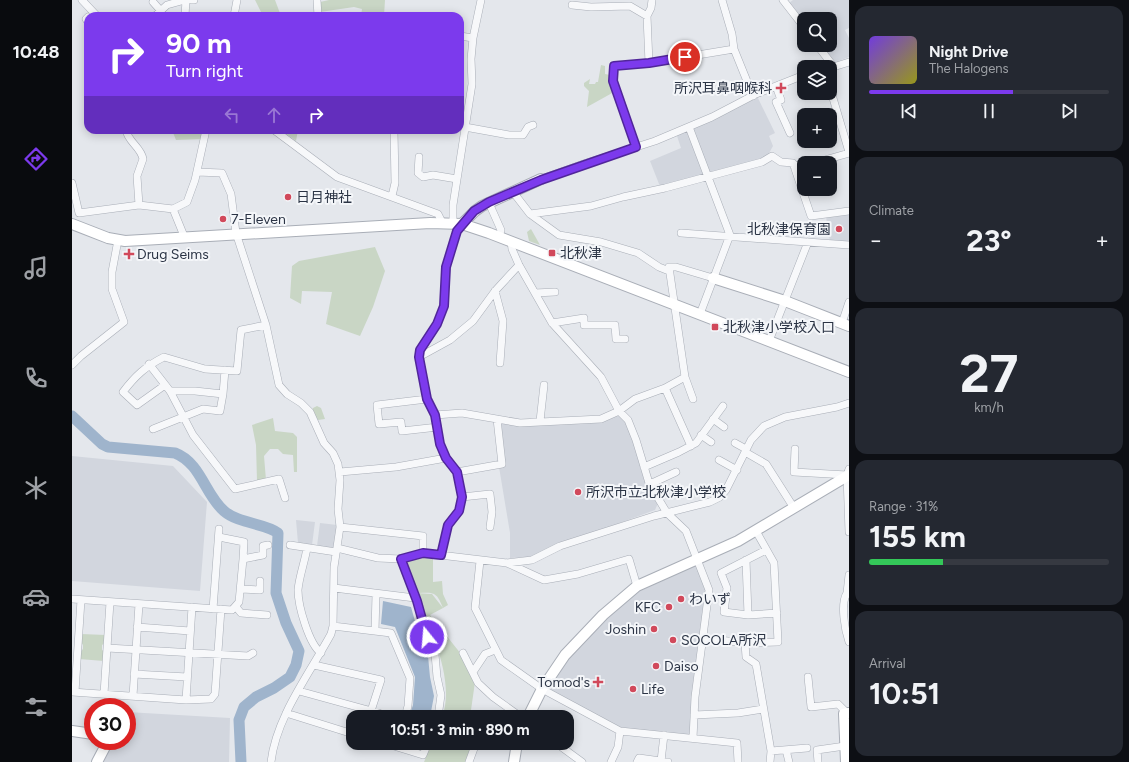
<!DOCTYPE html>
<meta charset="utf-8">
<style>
body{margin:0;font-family:Figtree,"Noto Sans JP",sans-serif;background:#242831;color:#f1f3f6;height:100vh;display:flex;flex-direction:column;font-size:15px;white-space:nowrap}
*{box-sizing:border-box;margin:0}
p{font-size:13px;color:#9ea1a6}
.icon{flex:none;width:22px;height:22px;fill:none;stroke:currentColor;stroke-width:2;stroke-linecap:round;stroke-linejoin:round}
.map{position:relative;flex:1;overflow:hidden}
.sheet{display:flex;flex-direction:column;gap:6px;padding:6px;background:#0d0f14;width:280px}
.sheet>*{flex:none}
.guide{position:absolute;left:12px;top:12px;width:380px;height:122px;border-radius:12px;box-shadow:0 2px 10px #0003;background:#7c3aed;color:#fff;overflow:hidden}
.fabs{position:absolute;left:725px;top:12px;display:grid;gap:8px}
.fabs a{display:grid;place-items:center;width:40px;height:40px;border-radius:8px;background:#171b24;box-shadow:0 2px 10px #0003;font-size:20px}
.speed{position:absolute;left:12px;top:698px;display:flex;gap:8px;font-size:20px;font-weight:700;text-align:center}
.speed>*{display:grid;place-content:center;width:52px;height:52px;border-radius:50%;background:#171b24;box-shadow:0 2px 10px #0003;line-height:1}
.speed .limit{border:6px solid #d22;background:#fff;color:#111}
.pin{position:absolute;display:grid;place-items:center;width:34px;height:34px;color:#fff;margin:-17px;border:2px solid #fff;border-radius:50%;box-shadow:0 1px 4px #0007}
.me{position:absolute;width:44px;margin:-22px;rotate:343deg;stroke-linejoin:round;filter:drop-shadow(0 0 3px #0008)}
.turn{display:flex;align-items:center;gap:14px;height:84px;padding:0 16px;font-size:18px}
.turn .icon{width:52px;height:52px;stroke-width:2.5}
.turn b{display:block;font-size:28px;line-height:34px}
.lanes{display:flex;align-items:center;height:38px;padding:0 16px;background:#0003;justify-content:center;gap:20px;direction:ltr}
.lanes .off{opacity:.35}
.big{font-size:30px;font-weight:700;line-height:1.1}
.sheet .card{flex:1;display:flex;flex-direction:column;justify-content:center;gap:6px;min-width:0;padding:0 14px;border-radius:12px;background:#242831}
.sheet .dial{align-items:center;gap:0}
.dial b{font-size:52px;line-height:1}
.song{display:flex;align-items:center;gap:12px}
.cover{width:48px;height:48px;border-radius:6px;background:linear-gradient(135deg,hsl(260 70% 55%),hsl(60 70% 35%))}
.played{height:4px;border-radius:2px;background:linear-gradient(90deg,#7c3aed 60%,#363941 60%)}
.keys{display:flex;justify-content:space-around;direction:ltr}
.heat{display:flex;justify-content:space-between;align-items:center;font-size:22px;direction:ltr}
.charge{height:6px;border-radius:3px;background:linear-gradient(90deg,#34c759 31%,#363941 0)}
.trip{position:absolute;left:274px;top:710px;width:228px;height:40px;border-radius:12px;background:#171b24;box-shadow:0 2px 10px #0003;font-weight:700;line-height:40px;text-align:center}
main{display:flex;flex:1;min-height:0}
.dock{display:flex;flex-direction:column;width:72px;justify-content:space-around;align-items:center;background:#090b0e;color:#9ea1a6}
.dock .icon{width:28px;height:28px}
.dock .active{color:#7c3aed}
.dock b{font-size:18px;color:#f1f3f6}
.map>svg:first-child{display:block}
</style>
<main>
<nav class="dock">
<b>10:48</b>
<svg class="icon active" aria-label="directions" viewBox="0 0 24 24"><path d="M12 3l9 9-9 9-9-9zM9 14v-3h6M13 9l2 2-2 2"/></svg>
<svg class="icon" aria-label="music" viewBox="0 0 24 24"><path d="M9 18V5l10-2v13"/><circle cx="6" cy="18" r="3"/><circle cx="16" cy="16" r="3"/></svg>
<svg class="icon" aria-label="phone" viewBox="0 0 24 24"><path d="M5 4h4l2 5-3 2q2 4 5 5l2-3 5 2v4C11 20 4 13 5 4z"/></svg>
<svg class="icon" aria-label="climate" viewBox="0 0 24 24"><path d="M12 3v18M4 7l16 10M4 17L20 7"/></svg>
<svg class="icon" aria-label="car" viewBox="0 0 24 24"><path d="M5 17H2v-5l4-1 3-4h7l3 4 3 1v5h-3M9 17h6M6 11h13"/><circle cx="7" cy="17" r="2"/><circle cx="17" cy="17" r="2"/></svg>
<svg class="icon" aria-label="filters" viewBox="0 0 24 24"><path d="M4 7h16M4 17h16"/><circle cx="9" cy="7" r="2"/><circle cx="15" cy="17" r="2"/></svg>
</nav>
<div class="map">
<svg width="777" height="762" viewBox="0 0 777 762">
<rect width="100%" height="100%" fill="#e4e7ec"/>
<path fill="#d2d6de" d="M 721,0 L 777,0 L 777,28 L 773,30 L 777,38 L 777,57 L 761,63 L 748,45 L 758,45 L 758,19 L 732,19 L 732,23 L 717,3 Z
M 684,94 L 703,133 L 697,136 L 701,146 L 696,155 L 686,160 L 589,189 L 578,161 L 609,148 L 604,133 Z
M 777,215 L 777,242 L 758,241 L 754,217 Z
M 548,416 L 553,420 L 587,501 L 583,510 L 507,538 L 492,541 L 460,557 L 438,558 L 438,533 L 427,467 L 427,423 Z
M 0,456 L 101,466 L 135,502 L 128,591 L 0,581 Z
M 224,520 L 243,522 L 240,545 L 226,543 Z
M 248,523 L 265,525 L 262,548 L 245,546 Z
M 625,558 L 637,590 L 621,738 L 548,731 L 470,689 L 547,600 Z
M 55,712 L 158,718 L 157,762 L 25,762 L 36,741 L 55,741 Z"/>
<path fill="#c9d6c5" d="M 183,0 L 203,0 L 209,16 L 191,16 Z
M 257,0 L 313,0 L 312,16 L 289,16 L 290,9 L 282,7 L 248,12 L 248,2 Z
M 529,65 L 533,66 L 533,74 L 538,75 L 542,92 L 515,107 L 517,91 L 512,86 L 512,83 L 518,79 L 517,84 L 523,84 L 524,82 L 526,82 Z
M 100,130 L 134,130 L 132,139 L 104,140 Z
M 209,130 L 226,130 L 224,141 Z
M 459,229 L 468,245 L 457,241 L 455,232 Z
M 303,247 L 313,271 L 301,307 L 288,336 L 254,324 L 260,292 L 230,291 L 229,304 L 218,298 L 220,266 L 227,261 Z
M 245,406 L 249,408 L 253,419 L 246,420 L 240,410 L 241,408 Z
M 201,418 L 203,431 L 221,433 L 225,437 L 225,472 L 222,472 L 221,455 L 211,454 L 206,449 L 198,449 L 192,456 L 194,480 L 185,481 L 184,445 L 180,425 Z
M 354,556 L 361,558 L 361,582 L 370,581 L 371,594 L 376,605 L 371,608 C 365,593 363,592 347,593 L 334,562 Z
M 343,593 L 360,594 L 371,608 L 358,615 L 389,654 L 403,682 L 398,717 L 370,717 C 384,680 358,628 343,593 Z
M 9,634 L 34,635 L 34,642 L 30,645 L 30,650 L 33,652 L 32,661 L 7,659 L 8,652 L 11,649 L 11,645 L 9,642 Z
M 360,743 L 400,743 L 394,762 L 352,762 Z"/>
<path fill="#9fb4cc" d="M 311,601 L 339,607 L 348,639 L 356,656 L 358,677 L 362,696 L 358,717 L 337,717 L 341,705 L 343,677 L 323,627 L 309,624 Z"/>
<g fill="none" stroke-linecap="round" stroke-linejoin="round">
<path stroke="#9fb4cc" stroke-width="11" d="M 0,416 L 30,444 L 36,447 L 103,453 C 129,463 133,495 152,511 C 167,524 193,523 206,533 L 204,593 L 214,623 L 227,651 L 224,665 L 218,677 L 202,688 L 184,697 L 172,707 L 167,720 L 169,762"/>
<g stroke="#a9aeb7" stroke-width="8">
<path id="street" d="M 10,0 L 25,16
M 119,0 L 122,0
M 245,0 L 246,16
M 650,0 L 660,34 L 662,49 L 681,96
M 711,0 L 732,27
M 81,2 L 89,11
M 500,5 L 519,7 L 558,6 L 575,16
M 83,16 L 95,5 L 113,0
M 113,16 L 114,0
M 162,16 L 165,0
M 16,17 L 14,19 L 16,22
M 388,36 L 401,38
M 745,45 L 762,67
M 577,63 L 575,16 L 579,8 L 580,0
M 758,68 L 777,62
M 704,86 L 709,100 L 704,102 L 718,133
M 758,88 L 777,152
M 393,127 L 437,135 L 451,135 L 456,127 L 461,125
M 617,127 L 658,235 L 628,314
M 54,130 C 56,142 69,147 71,159 L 65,176 L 67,205
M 202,130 L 265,177 L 366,214 L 370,222
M 564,147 L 541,81 L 542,66 L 577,63 L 662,49
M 347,157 L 346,173 L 351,177 L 361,175 L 385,179
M 742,163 L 777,153
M 722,166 L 732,164
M 125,172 L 150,173 L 159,194 L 164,233 L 194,325 L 207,385 L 215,394 L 229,403 L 238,412 L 252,443 L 261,453 L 266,464 L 268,480 L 266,509 L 268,527 L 262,567 L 261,626 L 259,634 C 238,673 204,717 199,762
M 469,179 L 514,163 L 583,141 L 640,117 L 684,94 L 732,75
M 0,183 L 7,213 L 67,205 L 101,209 L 115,202 L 123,180 L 134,130
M 441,192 L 458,214 L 519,206 L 551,197 L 593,188 L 690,162 L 700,156 L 709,162 L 721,163 L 739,216 L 777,211
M 320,196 L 323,183 L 322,130
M 417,203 L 429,230 L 427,237
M 101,209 L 112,236
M 458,214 L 487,235 L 529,242 L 566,253 L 587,267 L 597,271
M 381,223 L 381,205 L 400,84 L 399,59 L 401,38 L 409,0
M 390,224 L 385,231 L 374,267 L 372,306 L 365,324 L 349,350 L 347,357 L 355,399 L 363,415 L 390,413 L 448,423 L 529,419 L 547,411 L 563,399 L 593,388 L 613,377 L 597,267 L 604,267 L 641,278
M 609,233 L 777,245
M 439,241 L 440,249 L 447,265 L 480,323 L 529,377 L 547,411 L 556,420 L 564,440 L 577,483 L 595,513 L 614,531 L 637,590 L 623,697 L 621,738
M 423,291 L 431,321 L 428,363
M 463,293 L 483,292
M 480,323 L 512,318 L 512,325 L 543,325 L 544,339 L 553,339
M 770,323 L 777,302
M 697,341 L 736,242
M 347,357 L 378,340 L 401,321 L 423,291 L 447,265
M 77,364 L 98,391 L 121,435 L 163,489 L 207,479 L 213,498
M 0,365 L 9,356 L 52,322 L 40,289 L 40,272 L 46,240
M 613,377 L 621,399
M 93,385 L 65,405 L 51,392 C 63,376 74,366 92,357 L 133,369 L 165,371 L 169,330 L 194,325
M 593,388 L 619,446
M 151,394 L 153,370
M 355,399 L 305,405 L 307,424 L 329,422 L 330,431 L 366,427
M 363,415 L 368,444 L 374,458 L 385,472 L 390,497 L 387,511 L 376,525 L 369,555
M 641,419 L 652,427
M 468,421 L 472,385
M 81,429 L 131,409 L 148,411 L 151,394 L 123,391 L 98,391
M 629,435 L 639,442
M 663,443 L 674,449
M 723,449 L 722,472 L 775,475
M 673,452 L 694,464 L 722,508
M 647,460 L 665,470
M 572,467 L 607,452 L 624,443 L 651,406
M 777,469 L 775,475 L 777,532
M 268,472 L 324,467 L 374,458
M 385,472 L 430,464 L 425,419
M 578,484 L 604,472
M 390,497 L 418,494 L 420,512 L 418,527
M 268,527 L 351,536 L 351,553
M 147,537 L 172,542 L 171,559
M 218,545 L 264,552
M 235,548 C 233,561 227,577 226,590 C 226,606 237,644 249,653
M 265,548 L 306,558 L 329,559 L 351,553 L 435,563 L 460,560 L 488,546 L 582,516 L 638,502 L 648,497 L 654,490 L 679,440 L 692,426 L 713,417 L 765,407 L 777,403
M 694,550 L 649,573 L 655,588 L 652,612 L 676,615 L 705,613
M 329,559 L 345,601 L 355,637 L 363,654 L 365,677 L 369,695 L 366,717
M 674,560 L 676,615
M 408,561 L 403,608 L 429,660 L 470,689 L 548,731 L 665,743 L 666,762
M 435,563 L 472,580 L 506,574 L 557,559 L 565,586
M 777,575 L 775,593 L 777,594
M 262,588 L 343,598
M 169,589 L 188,590 L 188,581
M 775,593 C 768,604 773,630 777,642
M 0,599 L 160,610 L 167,602 L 171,559 L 191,555 L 191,546 L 196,545
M 164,607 L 169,613 L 195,615
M 141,609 L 147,529
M 261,626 L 319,633 L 338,678 L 336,706 L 333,717
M 65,627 L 118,631
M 303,631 L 304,594
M 630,638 L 673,643 L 674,657 L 684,664 L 699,751 L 698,762
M 673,643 L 706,642 L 702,563 L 684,531
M 35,648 L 176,656 L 181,653
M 391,653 L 406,683 L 421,697 L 449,717
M 242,665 L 309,680 L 299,711
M 401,672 L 413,654 L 423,650
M 62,674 L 115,677
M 736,677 L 739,707 L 766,704 L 775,713
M 227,691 L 307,713
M 0,692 L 114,700 L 139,699 L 143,694 L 149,609
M 3,692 L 9,600
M 32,694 L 38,602
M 61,696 L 67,604
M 114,700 L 120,607
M 214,713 L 281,734
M 622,715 L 666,713 L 691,709
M 312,743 L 351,755 L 356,743
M 432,743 L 444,747
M 484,743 L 510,762
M 714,750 L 717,762
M 699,751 L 735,748
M 589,761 L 592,735
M 397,762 L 404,743
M 539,762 L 546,747 L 548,731
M 565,762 L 567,758 L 596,762
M 746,762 L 745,750 L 773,746"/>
</g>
<g stroke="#a9aeb7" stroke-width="12">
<path id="secondary" d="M 0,224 L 36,238 L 53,241 L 358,223 L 390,224 L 417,233 L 777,372
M 390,224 L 403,211 L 410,206 L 469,179
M 641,278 L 713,301 L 777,326
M 456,717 L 470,689 L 493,655 L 531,615 L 565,586 L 666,541 L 777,475
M 0,731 L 21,734
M 25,762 L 36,741
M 442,762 L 445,743
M 774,762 L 772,714 L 777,713"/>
</g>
<use href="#street" stroke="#f7f8fa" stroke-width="7"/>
<use href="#secondary" stroke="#fff" stroke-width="10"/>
</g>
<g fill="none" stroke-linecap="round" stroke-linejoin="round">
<g stroke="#51269a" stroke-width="10">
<path id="route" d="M 355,637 L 345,601 L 329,559 L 351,553 L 369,555 L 376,525 L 387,511 L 390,497 L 385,472 L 374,458 L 368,444 L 363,415 L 355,399 L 347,357 L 348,350 L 365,324 L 372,306 L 374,267 L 385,231 L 402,211 L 417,202 L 469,180 L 564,147 L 541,81 L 542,66 L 577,63 L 613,57"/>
</g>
<use href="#route" stroke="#7c3aed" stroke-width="7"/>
</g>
<g fill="#d1495b" stroke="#f4f6f9" stroke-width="1.5">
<path d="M707 82h4v4h4v4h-4v4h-4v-4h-4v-4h4z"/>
<circle cx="216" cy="197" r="4"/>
<circle cx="151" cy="219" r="4"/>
<circle cx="767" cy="229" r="4"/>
<rect x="476" y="249" width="8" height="8" rx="2"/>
<path d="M55 248h4v4h4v4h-4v4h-4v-4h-4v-4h4z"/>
<rect x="639" y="323" width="8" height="8" rx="2"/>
<circle cx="506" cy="492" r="4"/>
<circle cx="609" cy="599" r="4"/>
<circle cx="597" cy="607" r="4"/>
<circle cx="582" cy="629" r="4"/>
<circle cx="601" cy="640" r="4"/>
<circle cx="584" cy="666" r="4"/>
<path d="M524 676h4v4h4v4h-4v4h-4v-4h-4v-4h4z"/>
<circle cx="561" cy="689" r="4"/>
</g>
<g text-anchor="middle" stroke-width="4" stroke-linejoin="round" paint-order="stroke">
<g font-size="14" fill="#2b3445" stroke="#f4f6f9" text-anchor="start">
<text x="700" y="93" text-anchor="end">所沢耳鼻咽喉科</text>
<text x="224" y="202">日月神社</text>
<text x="159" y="224">7-Eleven</text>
<text x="759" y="234" text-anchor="end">北秋津保育園</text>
<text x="488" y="258">北秋津</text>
<text x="65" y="259">Drug Seims</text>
<text x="651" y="332">北秋津小学校入口</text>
<text x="514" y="497">所沢市立北秋津小学校</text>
<text x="617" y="604">わいず</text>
<text x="589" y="612" text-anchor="end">KFC</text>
<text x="574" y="634" text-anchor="end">Joshin</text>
<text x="609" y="645">SOCOLA所沢</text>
<text x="592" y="671">Daiso</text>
<text x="518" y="687" text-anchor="end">Tomod's</text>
<text x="569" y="694">Life</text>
</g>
</g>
</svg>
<div class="fabs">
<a><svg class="icon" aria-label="search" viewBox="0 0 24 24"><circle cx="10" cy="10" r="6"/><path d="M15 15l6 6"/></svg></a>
<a><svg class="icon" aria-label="layers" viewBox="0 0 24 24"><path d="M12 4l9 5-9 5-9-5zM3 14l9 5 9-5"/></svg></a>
<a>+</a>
<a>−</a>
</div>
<div class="speed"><div class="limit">30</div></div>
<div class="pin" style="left:613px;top:57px;background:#d93025"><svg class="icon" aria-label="arrive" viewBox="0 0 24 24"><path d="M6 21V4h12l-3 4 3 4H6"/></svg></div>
<svg class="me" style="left:355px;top:637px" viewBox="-20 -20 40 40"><circle r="17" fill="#7c3aed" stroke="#fff" stroke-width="3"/><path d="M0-11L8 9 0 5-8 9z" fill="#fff"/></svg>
<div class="trip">10:51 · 3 min · 890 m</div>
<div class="guide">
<div class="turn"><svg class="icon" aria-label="right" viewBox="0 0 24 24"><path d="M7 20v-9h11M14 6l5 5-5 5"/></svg><div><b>90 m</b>Turn right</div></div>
<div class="lanes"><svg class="icon off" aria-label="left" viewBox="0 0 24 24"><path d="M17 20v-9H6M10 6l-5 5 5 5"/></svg><svg class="icon off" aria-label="ahead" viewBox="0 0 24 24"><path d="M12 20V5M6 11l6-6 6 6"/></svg><svg class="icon" aria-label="right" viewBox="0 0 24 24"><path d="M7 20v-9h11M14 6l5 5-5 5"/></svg></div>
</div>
</div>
<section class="sheet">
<div class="card">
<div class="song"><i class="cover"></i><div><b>Night Drive</b><p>The Halogens</p></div></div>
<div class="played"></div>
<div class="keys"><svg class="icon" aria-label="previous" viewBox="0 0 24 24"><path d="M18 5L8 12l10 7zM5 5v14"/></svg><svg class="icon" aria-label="pause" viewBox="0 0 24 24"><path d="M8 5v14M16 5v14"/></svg><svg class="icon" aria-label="next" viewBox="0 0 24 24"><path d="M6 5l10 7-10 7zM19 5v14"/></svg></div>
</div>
<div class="card"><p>Climate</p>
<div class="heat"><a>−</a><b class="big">23°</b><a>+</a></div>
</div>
<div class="card dial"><b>27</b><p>km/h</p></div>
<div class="card"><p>Range · 31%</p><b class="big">155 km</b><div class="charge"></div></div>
<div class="card"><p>Arrival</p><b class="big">10:51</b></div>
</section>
</main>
